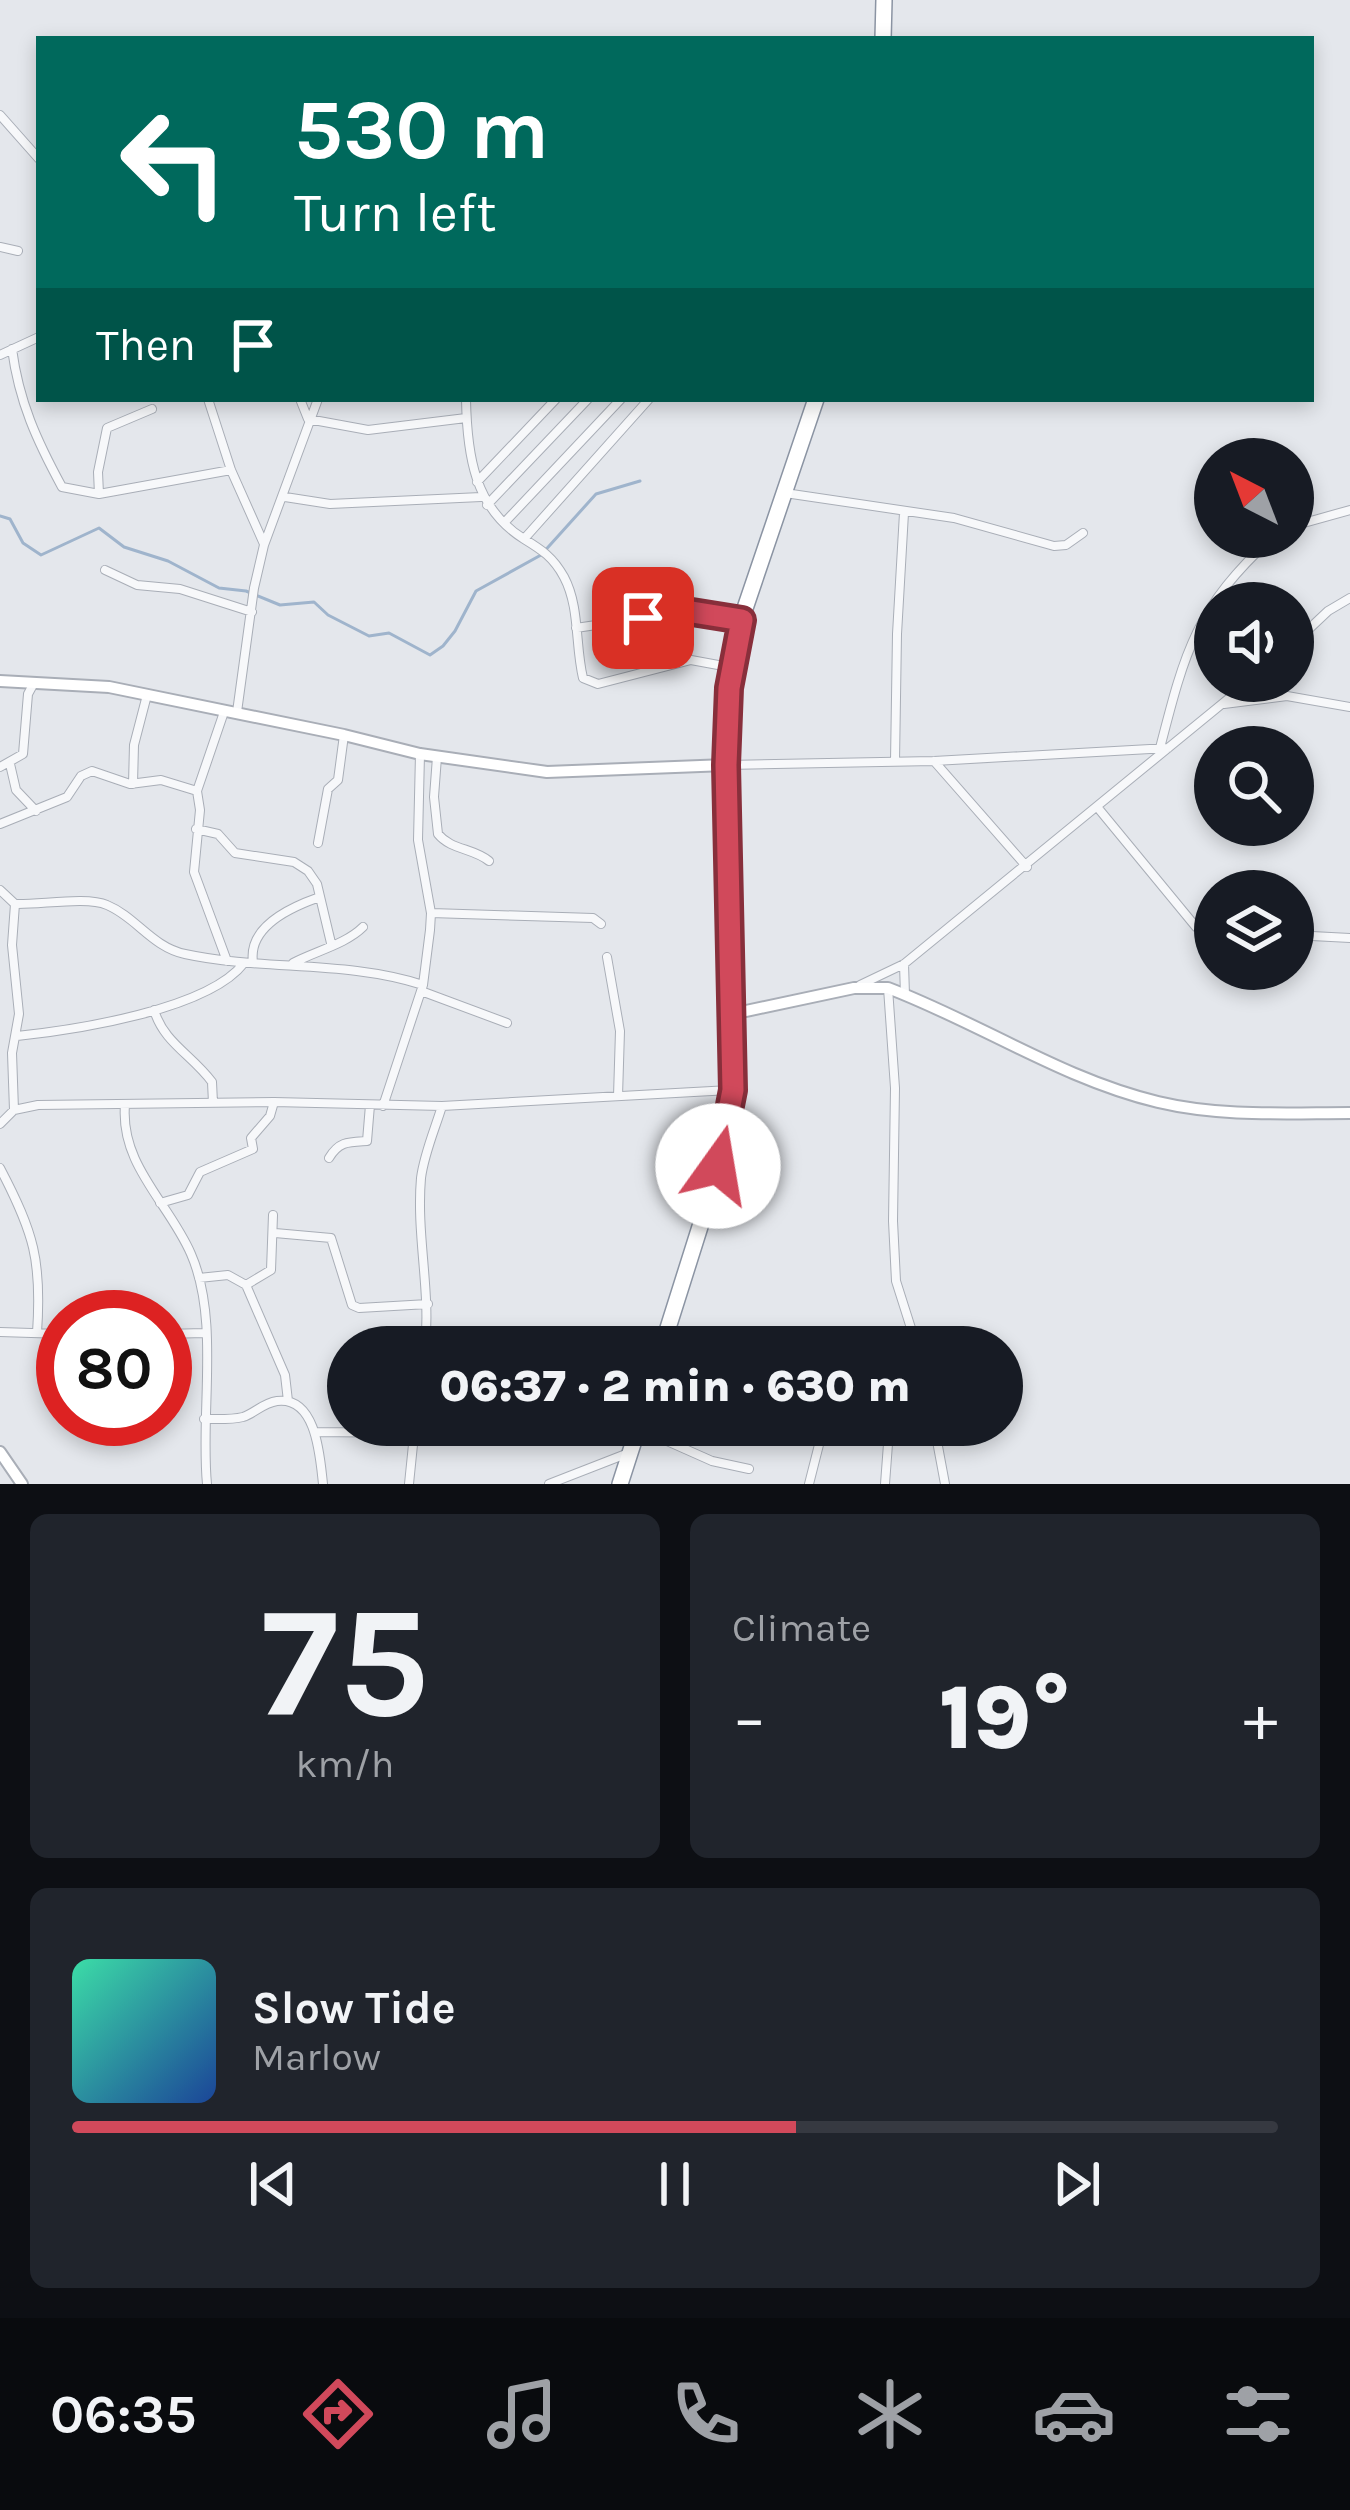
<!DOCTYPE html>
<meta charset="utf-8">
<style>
body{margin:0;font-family:Karla,sans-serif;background:#20242c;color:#f1f3f6;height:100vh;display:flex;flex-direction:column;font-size:45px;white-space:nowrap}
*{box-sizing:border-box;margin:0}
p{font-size:39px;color:#9ea1a6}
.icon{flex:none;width:66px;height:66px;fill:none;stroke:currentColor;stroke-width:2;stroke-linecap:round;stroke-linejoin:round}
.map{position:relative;height:1484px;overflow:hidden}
.drawer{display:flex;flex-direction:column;gap:30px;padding:30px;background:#0d0f14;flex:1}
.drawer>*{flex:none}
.top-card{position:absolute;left:36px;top:36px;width:1278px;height:366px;border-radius:0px;box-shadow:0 6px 18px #0003;background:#00695c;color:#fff;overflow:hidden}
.needle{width:78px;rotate:318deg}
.buttons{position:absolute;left:1194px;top:438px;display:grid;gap:24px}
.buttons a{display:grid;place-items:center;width:120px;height:120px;border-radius:50%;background:#171b24;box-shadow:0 6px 18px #0003;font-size:60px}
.speed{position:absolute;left:36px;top:1290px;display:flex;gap:24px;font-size:60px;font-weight:700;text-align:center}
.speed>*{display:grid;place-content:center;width:156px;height:156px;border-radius:50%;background:#171b24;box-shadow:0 6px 18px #0003;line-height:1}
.speed .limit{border:18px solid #d22;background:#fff;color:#111}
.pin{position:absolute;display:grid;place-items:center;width:102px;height:102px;color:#fff;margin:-51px;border-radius:24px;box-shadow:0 6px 18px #0006}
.me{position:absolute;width:132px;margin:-66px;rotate:13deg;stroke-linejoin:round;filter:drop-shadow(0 0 9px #0008)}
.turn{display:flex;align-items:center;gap:42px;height:252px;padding:0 60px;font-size:54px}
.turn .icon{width:156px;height:156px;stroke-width:2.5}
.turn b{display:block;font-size:84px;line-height:102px}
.then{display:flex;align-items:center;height:114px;padding:0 60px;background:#0003;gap:24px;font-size:45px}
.big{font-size:90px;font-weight:800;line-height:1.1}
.drawer .widget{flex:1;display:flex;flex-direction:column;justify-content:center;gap:18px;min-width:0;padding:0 42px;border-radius:18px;background:#20242c}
.drawer .dial{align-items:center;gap:0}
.dial b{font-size:156px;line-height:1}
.song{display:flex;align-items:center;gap:36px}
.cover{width:144px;height:144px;border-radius:18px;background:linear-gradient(135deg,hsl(160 70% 55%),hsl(220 70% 35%))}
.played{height:12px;border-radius:6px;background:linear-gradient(90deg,#d1495b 60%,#363941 60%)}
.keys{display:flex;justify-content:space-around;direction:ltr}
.heat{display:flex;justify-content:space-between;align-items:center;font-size:66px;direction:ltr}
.drawer .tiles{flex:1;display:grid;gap:30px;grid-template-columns:1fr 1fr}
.widget:last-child{grid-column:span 2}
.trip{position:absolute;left:327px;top:1326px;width:696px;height:120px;border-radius:60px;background:#171b24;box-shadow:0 6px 18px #0003;font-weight:800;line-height:120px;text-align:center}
.tab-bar{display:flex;height:192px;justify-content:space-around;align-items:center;background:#090b0e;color:#9ea1a6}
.tab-bar .icon{width:84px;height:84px}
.tab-bar .active{color:#d1495b}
.tab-bar b{font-size:54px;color:#f1f3f6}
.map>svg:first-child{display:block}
</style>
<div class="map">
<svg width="1350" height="1484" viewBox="0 0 1350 1484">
<rect width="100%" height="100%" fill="#e4e7ec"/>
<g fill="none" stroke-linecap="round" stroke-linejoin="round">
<path stroke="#9fb4cc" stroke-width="3" d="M 0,516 L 10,519 L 23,543 L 41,555 L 99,528 L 124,547 L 168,561 L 219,588 L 246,591 L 280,605 L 314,602 L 328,615 L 369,636 L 389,633 L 430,655 L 443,646 L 455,631 L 476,591 L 541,555 L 596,494 L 640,481"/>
<g stroke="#a9aeb7" stroke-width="10">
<path id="street" d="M 0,115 L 39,159
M 0,247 L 18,251
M 12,349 C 19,402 37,441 62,487 L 99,494 L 231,470
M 0,355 L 39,337
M 208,399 L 231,470 L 264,544
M 300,399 L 308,419 L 368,430 L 466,418
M 466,399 C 467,454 474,508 524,539 C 542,550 553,557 564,577 C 580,607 575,645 583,678 L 598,684 L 691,660 L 729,667
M 477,482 L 556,399
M 785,493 L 954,518 L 1054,546 L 1066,545 L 1083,533
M 99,494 L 98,472 L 107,428 L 152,409
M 285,497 L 330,504 L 481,497
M 487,505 L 588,399
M 504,523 L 621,399
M 1293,526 L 1350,510
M 524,539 L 649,399
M 105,570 L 137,585 L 180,589 L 252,612
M 576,628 L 676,613 L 741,620
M 1293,644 L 1328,611 L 1350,598
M 1224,704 L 1287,696 L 1350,707
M 224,712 L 197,791 L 200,810 L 194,872 L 227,961
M 237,712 L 254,588 L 264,545 L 318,399
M 1160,748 C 1185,651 1196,607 1273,537
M 437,757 L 434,797 L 438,834 C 451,850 473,848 489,861
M 895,761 L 897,634 L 904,513
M 934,761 L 1027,867
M 10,764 L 16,790 L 36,811
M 727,765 L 934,761 L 1168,748
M 0,767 L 23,754 L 28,694 L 34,683
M 133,784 L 134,745 L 147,695
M 1098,808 L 1196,927 L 1215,934
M 0,824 L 67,797 L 81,776 L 92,771 L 130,784 L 161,780 L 197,791
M 196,829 L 218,834 L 235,853 L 294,862 L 308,871 L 317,884 L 331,943
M 318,843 L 328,789 L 338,780 L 344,735
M 0,890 L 15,904 C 40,905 87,896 107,905 C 136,917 152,947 185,954 C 263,971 346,960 423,985
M 431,913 L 593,918 L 601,924
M 1293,935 L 1350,938
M 607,957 L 620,1031 L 618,1096
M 253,962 C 248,927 289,908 317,898
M 293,963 C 316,951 346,944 363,927
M 904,964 L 905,995
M 860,985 L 904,964 L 1250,681
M 888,988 L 895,1088 L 893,1221 L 896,1281 L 917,1347
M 421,991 L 507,1023
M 154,1010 C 164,1043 191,1054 212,1082 L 213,1103
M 17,1036 C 74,1030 208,1010 244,963
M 125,1105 C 120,1165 169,1203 191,1254 C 220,1320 200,1413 207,1484
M 383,1106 L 423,985 L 430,930 L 431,913 L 418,840 L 420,754
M 14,1110 L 12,1053 L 19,1014 L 12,945 L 15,904
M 0,1124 L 14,1110 L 38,1105 L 274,1102 L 442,1106 L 730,1090
M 329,1158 C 339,1141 349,1142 367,1141 L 370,1105
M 0,1168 C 34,1233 42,1261 37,1333
M 160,1203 L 188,1195 L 200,1172 L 253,1149 L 251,1138 L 270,1116 L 274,1102
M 275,1233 L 331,1238 L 352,1305 L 359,1308 L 428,1304
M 199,1278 L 228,1275 L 246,1285 L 285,1375 L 288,1401
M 246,1285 L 271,1270 L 273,1215
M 0,1332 L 63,1334
M 165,1334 L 204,1333
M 665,1337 L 703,1347
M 425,1347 C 431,1290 416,1235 421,1178 C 424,1154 435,1129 442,1106
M 204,1419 C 216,1419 231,1420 243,1417 C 255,1413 263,1403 277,1401 C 317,1396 320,1458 323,1484
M 879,1425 L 888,1444 L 885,1484
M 934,1425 L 945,1484
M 640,1429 L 712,1461 L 749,1469
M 315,1432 L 414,1433
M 409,1484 L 415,1425
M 549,1484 L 626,1454
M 809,1484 L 824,1425"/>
</g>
<g stroke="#a9aeb7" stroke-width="14">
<path id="secondary" d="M 0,681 L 109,687 L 344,735 L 420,754 L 547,772 L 726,765
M 732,1014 L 854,988 L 888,988 C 980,1023 1062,1079 1158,1102 C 1221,1117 1286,1113 1350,1113
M 0,1452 L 22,1484"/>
</g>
<g stroke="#8b94a3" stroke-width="18">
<path id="highway" d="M 883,39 L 884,0
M 662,1347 L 710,1195 L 731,1108 L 726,765 L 729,688 L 737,632 L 816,399
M 620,1484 L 639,1425"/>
</g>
<use href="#street" stroke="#f7f8fa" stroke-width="8"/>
<use href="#secondary" stroke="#fff" stroke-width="10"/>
<use href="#highway" stroke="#fff" stroke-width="15"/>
</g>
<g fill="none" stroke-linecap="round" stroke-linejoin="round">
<g stroke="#882f3b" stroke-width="30">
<path id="route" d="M 643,618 L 692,612 L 742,620 L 729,688 L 726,765 L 733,1090 L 718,1166"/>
</g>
<use href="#route" stroke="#d1495b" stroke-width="21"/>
</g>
</svg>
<div class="buttons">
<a><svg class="needle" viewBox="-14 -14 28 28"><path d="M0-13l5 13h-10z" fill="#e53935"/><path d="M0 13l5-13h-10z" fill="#9ea1a6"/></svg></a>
<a><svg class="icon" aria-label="sound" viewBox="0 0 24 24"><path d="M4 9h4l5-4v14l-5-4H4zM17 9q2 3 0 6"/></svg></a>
<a><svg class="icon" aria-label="search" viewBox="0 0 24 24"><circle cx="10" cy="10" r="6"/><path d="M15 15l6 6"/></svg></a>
<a><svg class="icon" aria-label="layers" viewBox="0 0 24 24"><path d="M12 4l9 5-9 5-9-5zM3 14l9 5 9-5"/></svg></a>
</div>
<div class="speed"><div class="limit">80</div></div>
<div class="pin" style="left:643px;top:618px;background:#d93025"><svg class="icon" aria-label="arrive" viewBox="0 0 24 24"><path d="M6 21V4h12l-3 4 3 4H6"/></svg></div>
<svg class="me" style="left:718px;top:1166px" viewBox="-20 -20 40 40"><circle r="19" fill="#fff"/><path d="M0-13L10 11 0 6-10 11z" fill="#d1495b"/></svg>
<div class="trip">06:37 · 2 min · 630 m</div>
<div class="top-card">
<div class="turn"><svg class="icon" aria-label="left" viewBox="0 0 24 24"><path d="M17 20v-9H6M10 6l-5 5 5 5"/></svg><div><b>530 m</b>Turn left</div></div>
<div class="then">Then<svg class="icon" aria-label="arrive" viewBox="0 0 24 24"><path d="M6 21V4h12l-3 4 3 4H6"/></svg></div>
</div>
</div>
<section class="drawer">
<div class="tiles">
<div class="widget dial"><b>75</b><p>km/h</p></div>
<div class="widget"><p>Climate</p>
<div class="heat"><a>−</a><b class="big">19°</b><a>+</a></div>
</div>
<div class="widget">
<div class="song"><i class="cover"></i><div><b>Slow Tide</b><p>Marlow</p></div></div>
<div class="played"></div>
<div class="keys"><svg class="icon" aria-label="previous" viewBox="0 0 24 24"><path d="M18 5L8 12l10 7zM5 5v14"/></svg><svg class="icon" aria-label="pause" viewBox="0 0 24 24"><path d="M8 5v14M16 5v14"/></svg><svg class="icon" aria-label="next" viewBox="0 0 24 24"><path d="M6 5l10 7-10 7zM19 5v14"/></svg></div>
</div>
</div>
</section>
<nav class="tab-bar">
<b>06:35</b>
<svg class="icon active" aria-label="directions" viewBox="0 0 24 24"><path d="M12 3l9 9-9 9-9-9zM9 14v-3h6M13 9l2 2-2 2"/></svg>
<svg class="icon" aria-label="music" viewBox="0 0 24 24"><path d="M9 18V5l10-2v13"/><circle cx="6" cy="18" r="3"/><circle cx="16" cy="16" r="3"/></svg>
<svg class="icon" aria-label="phone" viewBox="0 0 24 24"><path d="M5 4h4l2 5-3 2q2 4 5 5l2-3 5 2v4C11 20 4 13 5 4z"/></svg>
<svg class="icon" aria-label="climate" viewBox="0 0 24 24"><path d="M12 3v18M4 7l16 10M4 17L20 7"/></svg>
<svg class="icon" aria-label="car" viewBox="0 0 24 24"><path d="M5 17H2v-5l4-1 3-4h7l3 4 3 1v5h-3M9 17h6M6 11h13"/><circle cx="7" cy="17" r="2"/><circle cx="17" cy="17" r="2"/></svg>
<svg class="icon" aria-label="filters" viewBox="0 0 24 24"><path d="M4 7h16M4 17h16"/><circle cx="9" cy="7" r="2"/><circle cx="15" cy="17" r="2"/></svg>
</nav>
